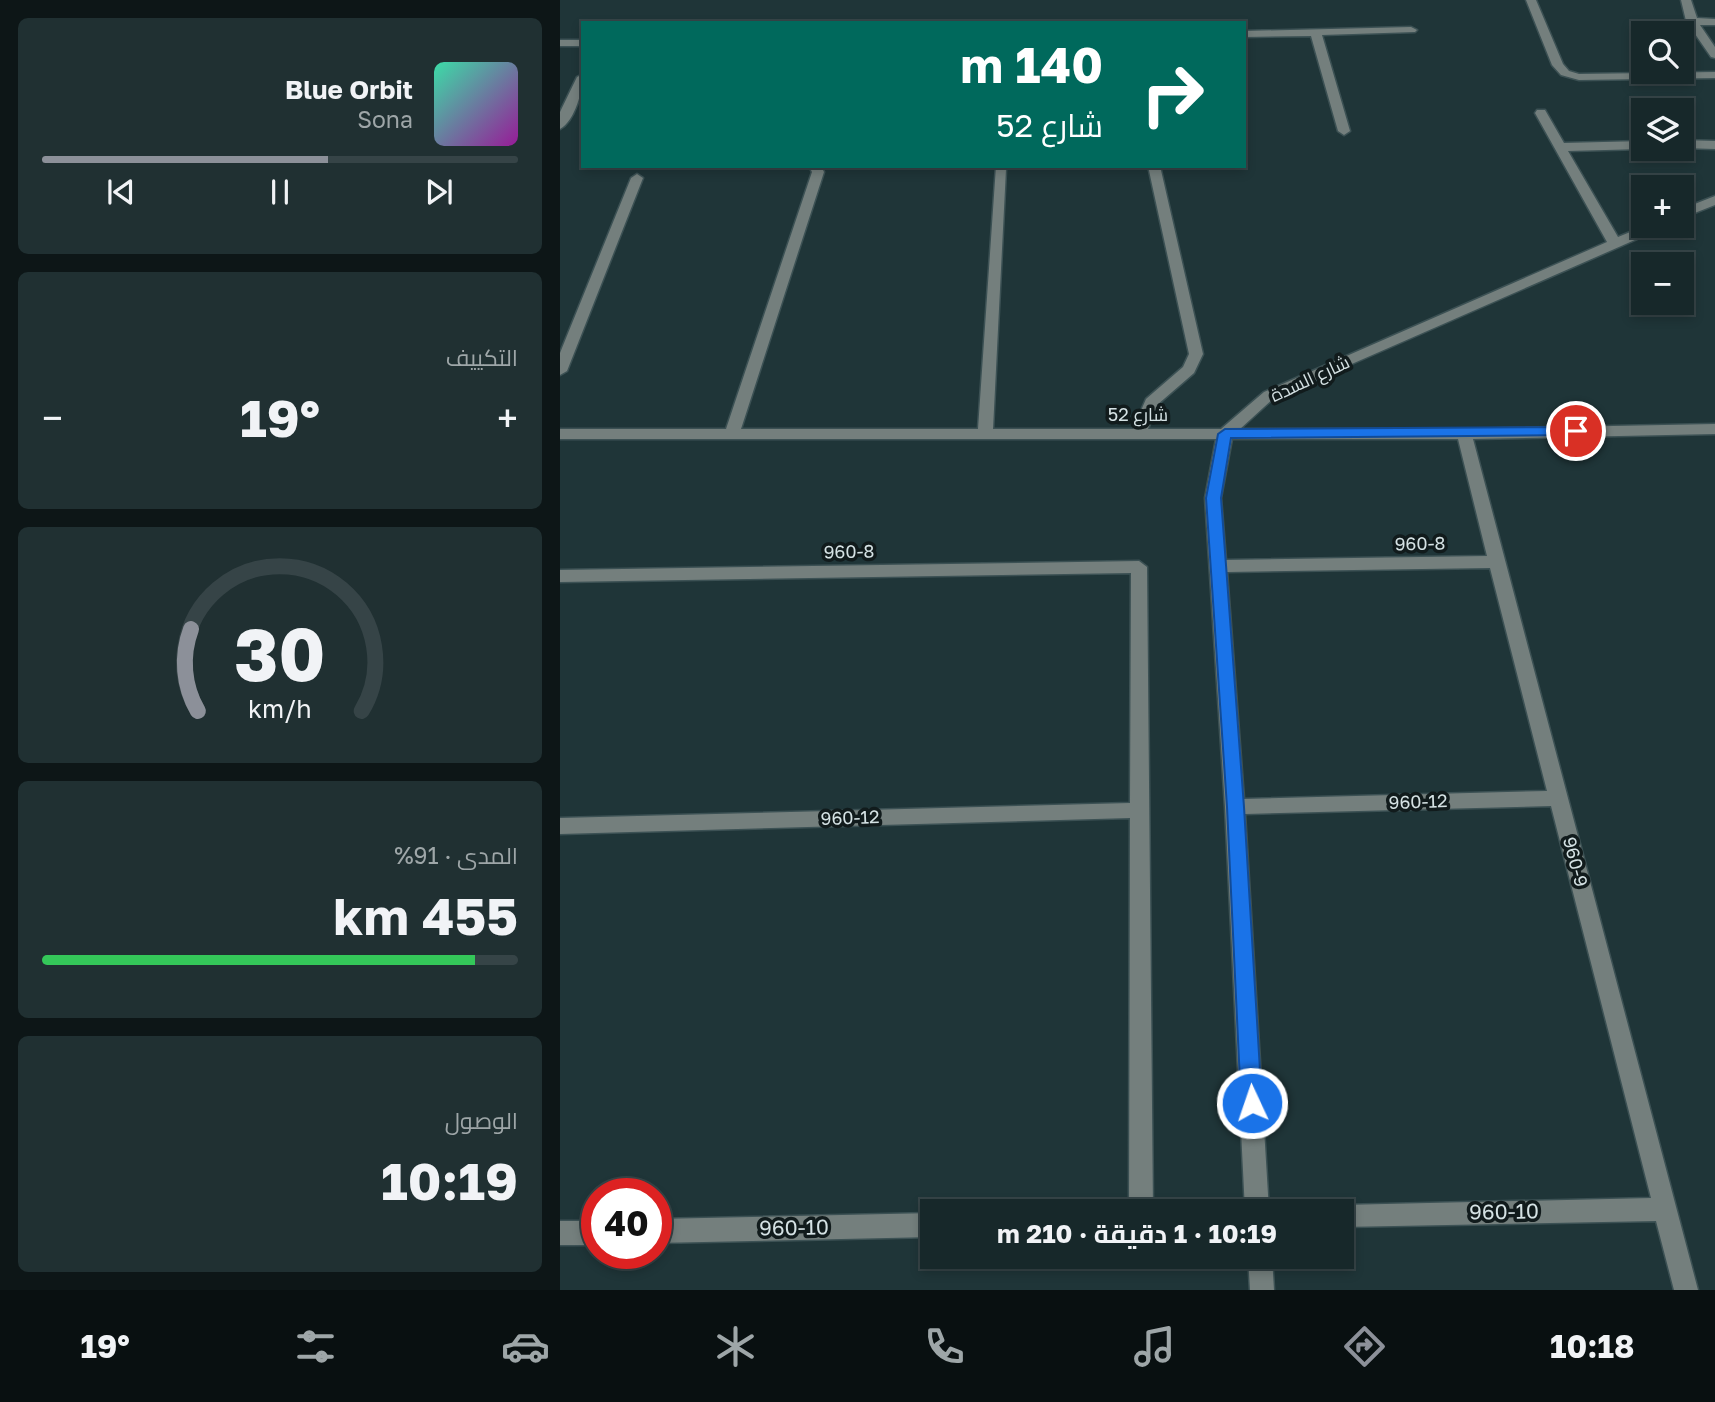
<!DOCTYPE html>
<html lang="ar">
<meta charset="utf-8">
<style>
body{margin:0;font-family:"Golos Text",Cairo,sans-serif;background:#203032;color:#f1f3f6;direction:rtl;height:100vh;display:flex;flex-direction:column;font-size:26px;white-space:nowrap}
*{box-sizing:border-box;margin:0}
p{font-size:23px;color:#9ea6a8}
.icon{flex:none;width:38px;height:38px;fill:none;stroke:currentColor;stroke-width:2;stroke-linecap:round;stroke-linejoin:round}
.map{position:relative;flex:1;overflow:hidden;direction:ltr}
.drawer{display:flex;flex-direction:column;gap:18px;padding:18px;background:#0d1617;width:560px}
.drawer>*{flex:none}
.top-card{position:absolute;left:21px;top:21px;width:665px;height:147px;border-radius:0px;box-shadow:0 4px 10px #0003,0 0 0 2px #364447;direction:rtl;background:#00695c;color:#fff;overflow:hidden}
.controls{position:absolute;left:1071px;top:21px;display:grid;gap:14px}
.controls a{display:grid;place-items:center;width:63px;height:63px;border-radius:0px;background:#17282a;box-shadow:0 4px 10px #0003,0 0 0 2px #364447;font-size:35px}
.speed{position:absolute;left:21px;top:1178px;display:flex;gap:14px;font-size:35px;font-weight:700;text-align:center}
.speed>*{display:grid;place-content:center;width:91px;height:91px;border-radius:50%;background:#17282a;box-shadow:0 4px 10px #0003,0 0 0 2px #364447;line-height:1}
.speed .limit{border:10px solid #d22;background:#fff;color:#111}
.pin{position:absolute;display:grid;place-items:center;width:60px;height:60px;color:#fff;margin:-30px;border:4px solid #fff;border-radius:50%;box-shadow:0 2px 7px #0007}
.me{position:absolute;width:77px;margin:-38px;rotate:357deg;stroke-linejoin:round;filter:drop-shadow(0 0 5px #0008)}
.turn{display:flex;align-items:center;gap:24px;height:147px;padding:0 28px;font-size:32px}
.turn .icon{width:91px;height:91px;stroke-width:2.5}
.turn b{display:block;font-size:49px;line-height:60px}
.big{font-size:52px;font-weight:700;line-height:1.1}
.drawer .tile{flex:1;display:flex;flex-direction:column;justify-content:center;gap:10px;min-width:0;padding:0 24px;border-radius:10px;background:#203032}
.drawer .dial{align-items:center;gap:0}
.dial svg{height:182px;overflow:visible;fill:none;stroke:#364447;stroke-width:7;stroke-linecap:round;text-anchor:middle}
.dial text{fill:#f1f3f6;stroke:none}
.song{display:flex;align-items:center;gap:21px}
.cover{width:84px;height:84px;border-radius:10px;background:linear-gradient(135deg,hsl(160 70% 55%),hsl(300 70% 35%))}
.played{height:7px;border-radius:4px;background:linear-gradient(90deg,#8c9099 60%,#364447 60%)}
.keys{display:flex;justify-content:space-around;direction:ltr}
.heat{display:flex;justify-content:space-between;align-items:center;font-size:38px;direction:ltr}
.charge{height:10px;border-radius:5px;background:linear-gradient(90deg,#34c759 91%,#364447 0)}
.trip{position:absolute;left:360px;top:1199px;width:434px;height:70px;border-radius:0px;background:#17282a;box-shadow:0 4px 10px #0003,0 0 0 2px #364447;font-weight:700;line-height:70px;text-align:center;direction:rtl}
.dock{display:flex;height:112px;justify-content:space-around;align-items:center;background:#091011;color:#9ea6a8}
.dock .icon{width:49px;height:49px}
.dock .on{color:#8c9099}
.dock b{font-size:32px;color:#f1f3f6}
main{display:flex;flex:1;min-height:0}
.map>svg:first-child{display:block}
</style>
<main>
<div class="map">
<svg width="1155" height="1290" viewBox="0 0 1155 1290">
<rect width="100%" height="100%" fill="#1f3538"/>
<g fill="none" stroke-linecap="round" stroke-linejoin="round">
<g stroke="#3c5154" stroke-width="3">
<path id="minor" d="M 966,0 L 976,0 L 1003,64 L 1009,71 L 1019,74 L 1155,72 L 1155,78 L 1019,80 L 1001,75 L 992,65 Z
M 1121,0 L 1131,0 L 1137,18 L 1155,19 L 1155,25 L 1140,25 L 1155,47 L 1155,58 L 1151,57 L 1126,21 Z
M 851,27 L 857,30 L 855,32 L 762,35 L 790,131 L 784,135 L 778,131 L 751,36 L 684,37 L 684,31 Z
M 0,40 L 23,40 L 23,46 L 0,46 Z
M 23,74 C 23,90 15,121 0,129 L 0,112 L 17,77 Z
M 977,110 L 985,110 L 1004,143 L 1083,141 L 1083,149 L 1008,151 L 1058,237 L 1085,226 L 1101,226 L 1100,229 L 714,398 L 680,429 L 904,429 L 1155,424 L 1155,434 L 913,439 L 1138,1290 L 1114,1290 L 1096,1221 L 782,1227 L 782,1211 L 772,1211 L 782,1205 L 1091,1198 L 991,806 L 685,814 L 709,1211 L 685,1211 L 665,807 L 645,498 L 656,439 L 0,439 L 0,429 L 166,429 L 252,172 L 249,166 L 261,166 L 264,172 L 181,429 L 418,429 L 436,166 L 446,169 L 433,429 L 573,429 L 586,399 L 623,367 L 629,354 L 588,166 L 600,166 L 643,354 L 634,373 L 597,405 L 588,429 L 661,429 L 704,392 L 1047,242 L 975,113 ZM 672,439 L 898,439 L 927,556 L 666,560 L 661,498 ZM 930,568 L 987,791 L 684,799 L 667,572 Z
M 1122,140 L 1155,141 L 1155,149 L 1122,148 Z
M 77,174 L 83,178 L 7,371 L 0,375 L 0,353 L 71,178 Z
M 1155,196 L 1155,205 L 1122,218 L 1122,209 Z
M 579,561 L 587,567 L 593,1211 L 569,1211 L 570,818 L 0,834 L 0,818 L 570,803 L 571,573 L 0,582 L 0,570 Z
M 373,1213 L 373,1237 L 96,1243 L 96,1219 Z
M 0,1221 L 37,1221 L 37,1245 L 0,1245 Z
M 688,1256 L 712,1256 L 714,1290 L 690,1290 Z"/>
</g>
<use href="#minor" fill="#747f7d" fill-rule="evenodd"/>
</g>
<path fill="#1a73e8" stroke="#114b97" stroke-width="2" d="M 1016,427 L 1021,428 L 1021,435 L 671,438 L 661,498 L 684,807 L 702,1103 L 699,1110 L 692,1113 L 684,1110 L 681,1103 L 667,807 L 646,498 L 658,434 L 665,429 Z"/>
<g text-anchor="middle" stroke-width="7" stroke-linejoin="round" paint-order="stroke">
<g font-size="18" fill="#d5e2e4" stroke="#111b1c">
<text transform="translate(750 379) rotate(-25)" y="6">شارع السدة</text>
<text x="578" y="421">شارع 52</text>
<text transform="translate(860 544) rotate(-1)" y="6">960-8</text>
<text transform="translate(289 552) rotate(-1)" y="6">960-8</text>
<text transform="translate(858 802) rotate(-2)" y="6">960-12</text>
<text transform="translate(290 818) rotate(-2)" y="6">960-12</text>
<text transform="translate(1015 862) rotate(75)" y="6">960-9</text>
</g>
<g font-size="21" fill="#d5e2e4" stroke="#111b1c">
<text transform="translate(944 1212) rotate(-1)" y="7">960-10</text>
<text transform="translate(234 1228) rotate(-1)" y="7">960-10</text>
</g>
</g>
</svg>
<div class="controls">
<a><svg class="icon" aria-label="search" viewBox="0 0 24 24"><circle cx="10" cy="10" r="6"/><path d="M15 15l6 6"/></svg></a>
<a><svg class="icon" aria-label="layers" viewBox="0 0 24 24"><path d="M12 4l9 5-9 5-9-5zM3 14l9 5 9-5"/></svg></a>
<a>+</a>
<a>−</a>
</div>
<div class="speed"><div class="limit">40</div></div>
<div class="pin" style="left:1016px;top:431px;background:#d93025"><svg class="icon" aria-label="arrive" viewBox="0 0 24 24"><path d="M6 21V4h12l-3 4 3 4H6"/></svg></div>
<svg class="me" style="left:692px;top:1103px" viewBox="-20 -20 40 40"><circle r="17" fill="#1a73e8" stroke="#fff" stroke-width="3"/><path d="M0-11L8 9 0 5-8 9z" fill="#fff"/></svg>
<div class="trip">10:19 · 1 دقيقة · 210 m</div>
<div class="top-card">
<div class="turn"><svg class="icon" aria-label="right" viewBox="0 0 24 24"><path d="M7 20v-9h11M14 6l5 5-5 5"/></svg><div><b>140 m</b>شارع 52</div></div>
</div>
</div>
<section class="drawer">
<div class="tile">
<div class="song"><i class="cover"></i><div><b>Blue Orbit</b><p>Sona</p></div></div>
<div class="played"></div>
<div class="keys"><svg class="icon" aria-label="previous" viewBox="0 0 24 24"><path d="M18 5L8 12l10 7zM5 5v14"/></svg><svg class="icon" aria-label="pause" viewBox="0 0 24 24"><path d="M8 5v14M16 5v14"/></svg><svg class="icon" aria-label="next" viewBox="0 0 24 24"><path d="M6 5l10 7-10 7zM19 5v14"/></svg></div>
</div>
<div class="tile"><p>التكييف</p>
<div class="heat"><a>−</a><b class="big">19°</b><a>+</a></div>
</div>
<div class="tile dial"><svg viewBox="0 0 100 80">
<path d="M14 69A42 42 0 1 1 86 69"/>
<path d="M14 69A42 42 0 0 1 11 33" stroke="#8c9099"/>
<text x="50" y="56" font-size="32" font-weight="700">30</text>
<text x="50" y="72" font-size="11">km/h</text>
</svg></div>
<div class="tile"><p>المدى · 91%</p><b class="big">455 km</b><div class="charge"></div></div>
<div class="tile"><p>الوصول</p><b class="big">10:19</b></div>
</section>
</main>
<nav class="dock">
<b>10:18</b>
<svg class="icon on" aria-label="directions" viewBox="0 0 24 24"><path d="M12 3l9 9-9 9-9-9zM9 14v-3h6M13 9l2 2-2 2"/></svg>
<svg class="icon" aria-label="music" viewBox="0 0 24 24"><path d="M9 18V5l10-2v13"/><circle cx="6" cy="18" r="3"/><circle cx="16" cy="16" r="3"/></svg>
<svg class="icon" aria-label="phone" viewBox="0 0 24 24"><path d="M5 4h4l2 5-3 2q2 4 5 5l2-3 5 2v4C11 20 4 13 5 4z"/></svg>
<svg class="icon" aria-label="climate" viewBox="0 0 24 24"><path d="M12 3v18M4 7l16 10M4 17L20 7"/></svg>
<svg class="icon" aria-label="car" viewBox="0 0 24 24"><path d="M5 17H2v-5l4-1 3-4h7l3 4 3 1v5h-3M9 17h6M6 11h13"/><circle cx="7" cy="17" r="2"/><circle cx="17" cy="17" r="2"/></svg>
<svg class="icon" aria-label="filters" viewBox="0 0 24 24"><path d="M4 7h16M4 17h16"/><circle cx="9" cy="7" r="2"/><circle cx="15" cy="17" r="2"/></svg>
<b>19°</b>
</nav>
